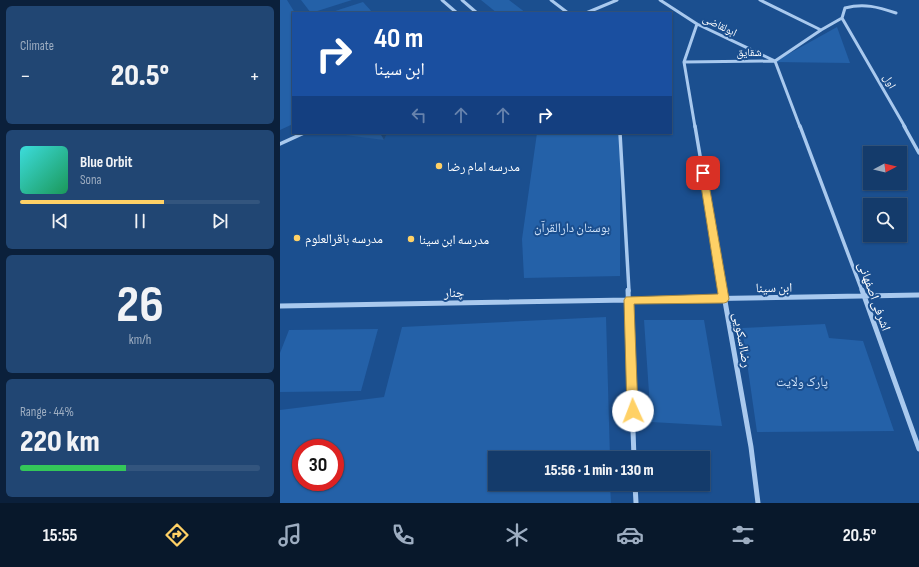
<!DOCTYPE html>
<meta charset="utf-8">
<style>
body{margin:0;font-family:"Sofia Sans Condensed","Noto Naskh Arabic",sans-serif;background:#214673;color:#f1f3f6;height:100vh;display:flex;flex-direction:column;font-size:15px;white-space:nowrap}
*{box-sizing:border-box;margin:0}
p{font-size:13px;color:#9dadc1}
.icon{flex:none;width:22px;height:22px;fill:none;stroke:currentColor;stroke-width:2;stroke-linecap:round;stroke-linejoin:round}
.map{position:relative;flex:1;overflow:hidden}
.details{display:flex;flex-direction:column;gap:6px;padding:6px;background:#0b203b;width:280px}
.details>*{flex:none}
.guide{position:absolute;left:12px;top:12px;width:380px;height:122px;border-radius:0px;box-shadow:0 1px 3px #0004,0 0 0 1px #33557e;background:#1a4fa0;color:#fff;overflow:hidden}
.needle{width:26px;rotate:83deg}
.tools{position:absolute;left:583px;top:146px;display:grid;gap:8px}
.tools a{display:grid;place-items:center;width:44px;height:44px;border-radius:0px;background:#143b6b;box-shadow:0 1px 3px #0004,0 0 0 1px #33557e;font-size:20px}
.speed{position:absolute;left:12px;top:439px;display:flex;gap:8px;font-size:20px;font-weight:700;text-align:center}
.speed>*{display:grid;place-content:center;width:52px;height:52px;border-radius:50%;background:#143b6b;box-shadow:0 1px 3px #0004,0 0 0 1px #33557e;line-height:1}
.speed .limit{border:6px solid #d22;background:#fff;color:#111}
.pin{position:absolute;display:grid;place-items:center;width:34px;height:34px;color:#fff;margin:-17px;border-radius:8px;box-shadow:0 2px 6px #0006}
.me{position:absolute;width:44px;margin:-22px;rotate:358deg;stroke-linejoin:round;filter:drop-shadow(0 0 3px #0008)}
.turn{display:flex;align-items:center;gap:14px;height:84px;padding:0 16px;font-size:18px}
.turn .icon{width:52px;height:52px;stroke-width:2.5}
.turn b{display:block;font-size:28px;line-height:34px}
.lanes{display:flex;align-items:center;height:38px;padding:0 16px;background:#0003;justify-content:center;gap:20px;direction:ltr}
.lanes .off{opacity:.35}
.big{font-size:30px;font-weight:800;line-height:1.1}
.details .card{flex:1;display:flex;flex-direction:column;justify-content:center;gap:6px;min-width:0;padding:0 14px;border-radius:6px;background:#214673}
.details .dial{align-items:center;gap:0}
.dial b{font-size:52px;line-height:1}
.song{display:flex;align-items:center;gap:12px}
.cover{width:48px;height:48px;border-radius:6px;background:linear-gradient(135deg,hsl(180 70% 55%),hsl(150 70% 35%))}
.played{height:4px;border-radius:2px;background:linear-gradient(90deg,#ffd166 60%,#33557e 60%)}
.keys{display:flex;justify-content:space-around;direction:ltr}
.heat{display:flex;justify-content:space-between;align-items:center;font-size:22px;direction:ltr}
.charge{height:6px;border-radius:3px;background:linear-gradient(90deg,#34c759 44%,#33557e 0)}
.trip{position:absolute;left:208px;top:451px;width:222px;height:40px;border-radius:0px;background:#143b6b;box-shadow:0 1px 3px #0004,0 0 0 1px #33557e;font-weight:800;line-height:40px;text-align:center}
.menu{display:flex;height:64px;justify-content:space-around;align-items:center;background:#08182b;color:#9dadc1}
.menu .icon{width:28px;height:28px}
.menu .on{color:#ffd166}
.menu b{font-size:18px;color:#f1f3f6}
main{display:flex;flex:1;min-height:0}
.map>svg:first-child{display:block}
</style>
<main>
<section class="details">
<div class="card"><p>Climate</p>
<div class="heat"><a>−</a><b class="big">20.5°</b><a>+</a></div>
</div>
<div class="card">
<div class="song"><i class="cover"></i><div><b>Blue Orbit</b><p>Sona</p></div></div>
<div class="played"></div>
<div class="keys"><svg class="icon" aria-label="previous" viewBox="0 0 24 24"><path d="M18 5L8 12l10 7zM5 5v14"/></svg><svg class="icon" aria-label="pause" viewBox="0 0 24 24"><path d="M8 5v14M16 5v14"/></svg><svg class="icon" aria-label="next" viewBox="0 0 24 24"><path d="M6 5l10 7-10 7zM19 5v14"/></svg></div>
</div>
<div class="card dial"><b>26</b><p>km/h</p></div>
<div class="card"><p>Range · 44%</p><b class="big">220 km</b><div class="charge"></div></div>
</section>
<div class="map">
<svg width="639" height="503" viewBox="0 0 639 503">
<rect width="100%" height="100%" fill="#1b4f8f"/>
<path fill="#2461a8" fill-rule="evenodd" d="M 0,0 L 7,0 L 15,13 L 13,13 L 13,124 L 0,130 Z
M 21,0 L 72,0 L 31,13 Z
M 201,0 L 229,0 L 246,13 L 217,13 Z
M 83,2 L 93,13 L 49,13 Z
M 557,27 L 570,63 L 494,62 Z
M 257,133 L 340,133 L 340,276 L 244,278 L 242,239 Z
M 326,317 L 330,458 L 215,458 L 215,484 L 330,484 L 331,503 L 0,503 L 0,410 L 104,397 L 122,327 ZM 21,448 L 55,448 L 55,482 L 21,482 Z
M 364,320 L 424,320 L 442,426 L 371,422 Z
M 545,324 L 549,338 L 583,341 L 614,431 L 477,432 L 462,328 Z
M 98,329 L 81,391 L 0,392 L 0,353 L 9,330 Z"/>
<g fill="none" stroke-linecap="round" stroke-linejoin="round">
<path stroke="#a9c9ee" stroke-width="3" d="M 162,0 L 177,13
M 182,0 L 197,13
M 271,0 L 288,13
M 380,0 L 417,24 L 495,61 L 520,127
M 480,0 L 541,30
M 306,13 L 337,0
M 562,18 L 625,127
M 562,18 L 565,8 C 584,3 598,7 616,13
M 417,24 L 404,62 L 495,61 L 541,30 L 562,18
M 404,62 L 415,127"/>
<path stroke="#a9c9ee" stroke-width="3.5" d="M 415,126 L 443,291
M 520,126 L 582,291
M 624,126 L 639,153
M 340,133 L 349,291
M 0,144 L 24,133"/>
<path stroke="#a9c9ee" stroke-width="5" d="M 348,290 L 354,458
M 443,290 L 471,447 L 478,503
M 582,290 L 639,449
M 0,306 L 639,295
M 355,484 L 356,503"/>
</g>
<path fill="#245895" d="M 64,133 L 107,133 L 104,140 L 65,135 Z"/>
<path fill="#1d4779" d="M 100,133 L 107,133 L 104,140 Z"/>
<path fill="#ffd166" stroke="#a68842" d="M 423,170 L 427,173 L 449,299 L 447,302 L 444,303 L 354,304 L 358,411 L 357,415 L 353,416 L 349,415 L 347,411 L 344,300 L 346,297 L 438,294 L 419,173 Z"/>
<g fill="#ffd166" stroke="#1b4f8f" stroke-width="1.5">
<circle cx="159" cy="166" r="4"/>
<circle cx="17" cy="238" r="4"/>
<circle cx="131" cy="239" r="4"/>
</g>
<g text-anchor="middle" stroke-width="4" stroke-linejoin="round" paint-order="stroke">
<g font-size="11" fill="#fff" stroke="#1b4f8f">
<text transform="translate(440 25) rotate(26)" y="4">ابولقاضی</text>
<text transform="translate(469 52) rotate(-1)" y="4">شقایق</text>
<text transform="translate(610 81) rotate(61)" y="4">اول</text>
</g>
<g font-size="13" fill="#fff" stroke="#1b4f8f" text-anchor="start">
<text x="167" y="171">مدرسه امام رضا</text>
<text x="25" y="243">مدرسه باقرالعلوم</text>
<text x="139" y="244">مدرسه ابن سینا</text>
</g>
<g font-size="13" fill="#cfe3fa" stroke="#1b4f8f">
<text x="292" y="232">بوستان دارالقرآن</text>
<text x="522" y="386">پارک ولایت</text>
</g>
<g font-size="13" fill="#fff" stroke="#1b4f8f">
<text transform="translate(494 287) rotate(-1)" y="5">ابن سینا</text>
<text transform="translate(174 292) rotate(-1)" y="5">چنار</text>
<text transform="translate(595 296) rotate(70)" y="5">اشرفی اصفهانی</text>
<text transform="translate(463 340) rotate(80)" y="5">رضااسکویی</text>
</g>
</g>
</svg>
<div class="tools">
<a><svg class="needle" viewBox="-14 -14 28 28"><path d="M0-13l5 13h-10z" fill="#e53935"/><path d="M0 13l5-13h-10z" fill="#9dadc1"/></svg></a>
<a><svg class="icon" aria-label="search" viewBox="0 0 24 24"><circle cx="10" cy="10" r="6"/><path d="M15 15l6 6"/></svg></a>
</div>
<div class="speed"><div class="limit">30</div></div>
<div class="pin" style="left:423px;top:173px;background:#d93025"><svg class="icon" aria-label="arrive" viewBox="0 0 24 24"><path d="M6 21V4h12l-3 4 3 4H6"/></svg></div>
<svg class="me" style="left:353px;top:411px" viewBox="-20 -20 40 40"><circle r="19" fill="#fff"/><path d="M0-13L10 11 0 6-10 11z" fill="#ffd166"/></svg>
<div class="trip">15:56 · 1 min · 130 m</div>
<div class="guide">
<div class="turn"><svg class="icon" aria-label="right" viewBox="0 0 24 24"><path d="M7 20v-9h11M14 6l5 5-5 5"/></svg><div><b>40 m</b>ابن سینا</div></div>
<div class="lanes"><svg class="icon off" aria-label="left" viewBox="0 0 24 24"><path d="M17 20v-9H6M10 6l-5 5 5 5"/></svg><svg class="icon off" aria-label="ahead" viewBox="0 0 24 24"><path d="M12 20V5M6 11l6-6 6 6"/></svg><svg class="icon off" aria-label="ahead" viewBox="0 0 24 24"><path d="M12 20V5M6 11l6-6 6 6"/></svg><svg class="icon" aria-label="right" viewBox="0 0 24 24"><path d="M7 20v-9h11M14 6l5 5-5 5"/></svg></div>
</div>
</div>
</main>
<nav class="menu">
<b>15:55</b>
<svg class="icon on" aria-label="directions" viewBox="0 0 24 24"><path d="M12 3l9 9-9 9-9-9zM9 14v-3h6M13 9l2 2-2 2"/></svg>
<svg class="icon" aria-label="music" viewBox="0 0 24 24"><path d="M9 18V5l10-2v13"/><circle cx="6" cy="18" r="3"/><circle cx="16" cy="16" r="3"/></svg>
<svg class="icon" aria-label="phone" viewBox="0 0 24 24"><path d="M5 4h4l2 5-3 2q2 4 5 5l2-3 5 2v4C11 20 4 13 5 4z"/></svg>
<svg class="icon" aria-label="climate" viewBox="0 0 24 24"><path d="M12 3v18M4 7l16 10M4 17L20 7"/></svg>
<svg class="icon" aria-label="car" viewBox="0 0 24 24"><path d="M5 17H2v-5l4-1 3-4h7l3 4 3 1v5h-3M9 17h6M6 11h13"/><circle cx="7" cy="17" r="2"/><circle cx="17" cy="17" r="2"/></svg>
<svg class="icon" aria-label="filters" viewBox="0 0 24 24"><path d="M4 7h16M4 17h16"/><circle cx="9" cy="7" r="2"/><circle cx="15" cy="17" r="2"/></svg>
<b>20.5°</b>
</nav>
